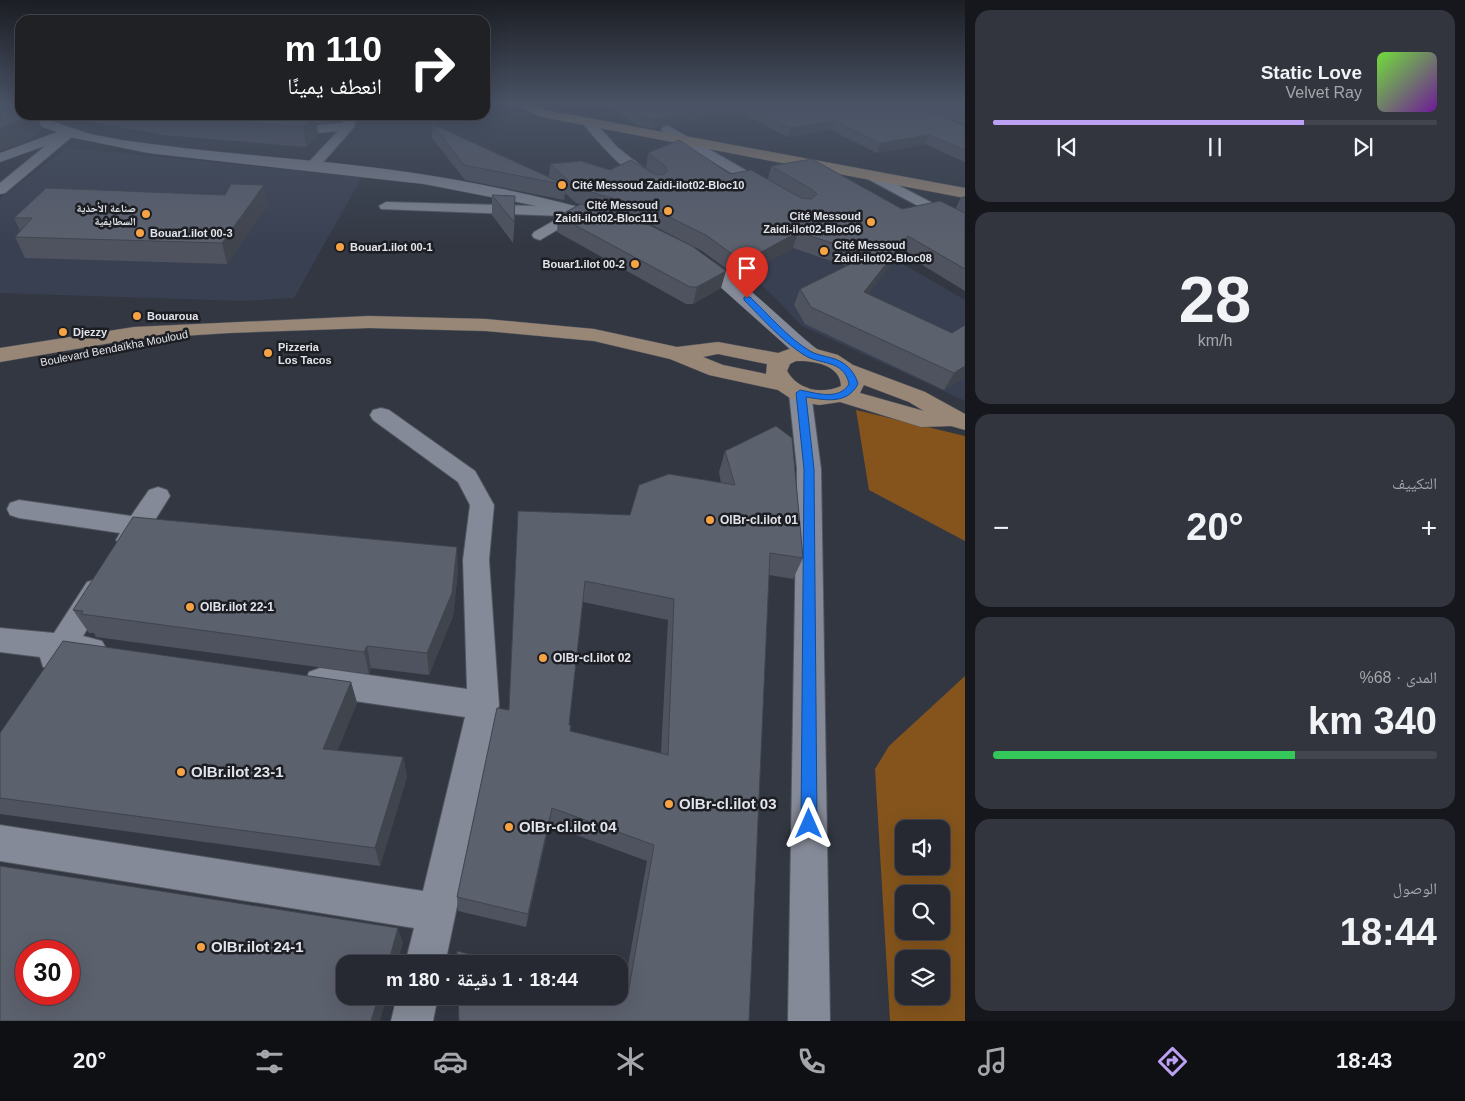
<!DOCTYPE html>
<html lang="ar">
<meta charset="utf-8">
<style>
body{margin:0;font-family:Helvetica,"Noto Naskh Arabic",sans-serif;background:#32353e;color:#f1f3f6;direction:rtl;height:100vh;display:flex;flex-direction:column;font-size:19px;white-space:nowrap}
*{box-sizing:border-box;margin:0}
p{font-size:16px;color:#a4a6ac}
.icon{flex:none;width:28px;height:28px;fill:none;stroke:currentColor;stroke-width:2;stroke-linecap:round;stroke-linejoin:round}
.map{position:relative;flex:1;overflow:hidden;direction:ltr}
.side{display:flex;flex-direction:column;gap:10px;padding:10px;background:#15171c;width:500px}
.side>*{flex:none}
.banner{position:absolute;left:15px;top:15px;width:475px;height:105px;border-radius:15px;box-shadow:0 5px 20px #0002,0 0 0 1px #42454d;direction:rtl;background:#202124;color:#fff;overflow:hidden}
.fabs{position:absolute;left:895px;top:820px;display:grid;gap:10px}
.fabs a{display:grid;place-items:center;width:55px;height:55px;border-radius:10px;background:#262932;box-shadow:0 5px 20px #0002,0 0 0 1px #42454d;font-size:25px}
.speed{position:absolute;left:15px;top:940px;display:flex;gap:10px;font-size:25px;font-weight:700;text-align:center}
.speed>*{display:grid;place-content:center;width:65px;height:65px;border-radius:50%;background:#262932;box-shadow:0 5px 20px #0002,0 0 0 1px #42454d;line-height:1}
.speed .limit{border:8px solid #d22;background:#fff;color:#111}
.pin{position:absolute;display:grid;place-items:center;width:42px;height:42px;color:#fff;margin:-51px -21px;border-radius:50% 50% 50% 0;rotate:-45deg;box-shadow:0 0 5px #0007}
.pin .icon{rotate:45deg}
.me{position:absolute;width:55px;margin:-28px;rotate:0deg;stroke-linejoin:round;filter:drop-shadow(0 0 4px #0008)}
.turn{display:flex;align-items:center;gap:18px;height:105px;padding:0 25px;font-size:22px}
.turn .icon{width:65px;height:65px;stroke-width:2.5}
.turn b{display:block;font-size:35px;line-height:42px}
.big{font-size:38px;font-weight:800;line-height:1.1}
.side .card{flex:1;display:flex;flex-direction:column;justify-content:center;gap:8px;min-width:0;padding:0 18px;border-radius:15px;background:#32353e}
.side .dial{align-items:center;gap:0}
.dial b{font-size:65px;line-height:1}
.song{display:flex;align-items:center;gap:15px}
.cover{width:60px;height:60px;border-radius:8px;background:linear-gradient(135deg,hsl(100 70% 55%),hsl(280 70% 35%))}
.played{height:5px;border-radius:2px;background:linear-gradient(90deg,#bca0f2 70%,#42454d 70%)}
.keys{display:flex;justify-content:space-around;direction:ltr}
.heat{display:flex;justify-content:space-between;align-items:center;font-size:28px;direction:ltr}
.charge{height:8px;border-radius:4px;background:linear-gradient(90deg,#34c759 68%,#42454d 0)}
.trip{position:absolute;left:336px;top:955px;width:292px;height:50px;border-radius:15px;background:#262932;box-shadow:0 5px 20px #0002,0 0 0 1px #42454d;font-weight:800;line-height:50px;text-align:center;direction:rtl}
.menu{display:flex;height:80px;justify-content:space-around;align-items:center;background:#0f1014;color:#a4a6ac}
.menu .icon{width:35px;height:35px}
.menu .on{color:#bca0f2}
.menu b{font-size:22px;color:#f1f3f6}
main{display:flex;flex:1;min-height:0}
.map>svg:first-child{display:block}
</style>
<main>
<section class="side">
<div class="card">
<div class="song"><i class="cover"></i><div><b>Static Love</b><p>Velvet Ray</p></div></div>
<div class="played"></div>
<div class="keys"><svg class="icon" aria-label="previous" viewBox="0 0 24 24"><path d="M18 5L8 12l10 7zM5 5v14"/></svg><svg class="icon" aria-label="pause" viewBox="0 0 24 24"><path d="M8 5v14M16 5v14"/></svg><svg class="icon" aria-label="next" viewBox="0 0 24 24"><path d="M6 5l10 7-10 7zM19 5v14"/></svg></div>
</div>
<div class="card dial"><b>28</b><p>km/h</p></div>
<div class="card"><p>التكييف</p>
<div class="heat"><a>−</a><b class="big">20°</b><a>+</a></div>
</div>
<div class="card"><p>المدى · 68%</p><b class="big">340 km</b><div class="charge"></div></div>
<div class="card"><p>الوصول</p><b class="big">18:44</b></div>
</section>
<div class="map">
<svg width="965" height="1021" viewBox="0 0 965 1021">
<rect width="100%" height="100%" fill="#323742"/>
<path fill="#394051" d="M 67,148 L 362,177 L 294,298 L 242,301 L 0,293 L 0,198 Z
M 773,227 L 903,264 L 965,300 L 965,401 L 802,326 L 766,289 L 722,252 Z"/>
<path fill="#84541c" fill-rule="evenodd" d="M 856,410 L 965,436 L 965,541 L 869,490 Z
M 965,676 L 965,1021 L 890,1021 L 875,769 L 889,746 ZM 904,829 L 941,829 L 941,866 L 904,866 ZM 904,894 L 941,894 L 941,931 L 904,931 ZM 904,959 L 941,959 L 941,996 L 904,996 Z"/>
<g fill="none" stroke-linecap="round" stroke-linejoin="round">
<g stroke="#52555f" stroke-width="2">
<path id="minor" d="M 344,115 L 354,115 L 355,126 L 318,168 L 313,169 L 306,165 L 338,131 L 284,136 L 278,132 L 284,128 L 343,123 Z
M 588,118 L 592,119 L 617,147 L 659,180 L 661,183 L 659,186 C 640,191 593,137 582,122 Z
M 667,125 L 775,187 L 777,190 L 770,194 L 765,193 L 663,132 L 661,129 Z
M 70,128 L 74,129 L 76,132 L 74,135 L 5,193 L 0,194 L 0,183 L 66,129 Z
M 871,171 L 965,220 L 965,231 L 866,178 L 864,175 L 866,172 Z
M 386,202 L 580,207 L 588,212 L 540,240 L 534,238 L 532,235 L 534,232 L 562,216 L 381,209 L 379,206 Z
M 800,387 L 807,388 L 811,393 L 821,469 L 830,1021 L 788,1021 L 797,469 L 789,393 L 793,388 Z
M 381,408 L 389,410 L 475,471 L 494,505 L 489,560 L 499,705 L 445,964 L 405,964 L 414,928 L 0,861 L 0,825 L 423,891 L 465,717 L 320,696 L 309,692 L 305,682 L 309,672 L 320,668 L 467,689 L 463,560 L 470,505 L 458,482 L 373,420 L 370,415 L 373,410 Z
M 158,487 L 167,490 L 170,496 L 155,520 L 169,523 L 173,530 L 169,537 L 160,539 L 144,537 L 138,547 L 129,550 L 120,547 L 116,540 L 120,533 L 19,518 L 10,515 L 7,509 L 10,503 L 19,500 L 131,516 L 149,490 Z
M 97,579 L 107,582 L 111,590 L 83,636 L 102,641 L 107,650 L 102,659 L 92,663 L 69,660 C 62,671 55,671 43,667 L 40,657 L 0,652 L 0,628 L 54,633 L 87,582 Z
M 397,996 L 438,996 L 433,1021 L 391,1021 Z"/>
</g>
<g stroke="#52555f" stroke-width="1">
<path id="tertiary" d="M 17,112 L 20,112 L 20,115 L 34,115 L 90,134 L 121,140 C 209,153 297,158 385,169 C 462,179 538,195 612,216 L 614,220 L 612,224 L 606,225 L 532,205 L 424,184 L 148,153 L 70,137 L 0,162 L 0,153 L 57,132 L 17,118 L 15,115 Z
M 694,252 C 721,258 790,329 817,349 L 820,354 L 817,359 L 809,361 L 801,359 L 717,284 L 688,261 L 685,257 L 688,253 Z"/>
</g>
<g stroke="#52555f" stroke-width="1">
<path id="secondary" d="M 512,104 L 530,104 L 545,110 L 965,188 L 965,198 L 542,117 Z
M 369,316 L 486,319 L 594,329 L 677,347 L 718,342 L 778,353 L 792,348 L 809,347 L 838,355 L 853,365 L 925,392 L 965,414 L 965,430 L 951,426 L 921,427 L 840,402 L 819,405 L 808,403 L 790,398 L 778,390 L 709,375 L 670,359 L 594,341 L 486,331 L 369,328 L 229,333 L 134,339 L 0,362 L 0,348 L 134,327 ZM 718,354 L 767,364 L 766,374 L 723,365 L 703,357 ZM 796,361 C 813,360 841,365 841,386 C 821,395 798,390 787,371 L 790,364 ZM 864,385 L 909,402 L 924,411 L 860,393 Z"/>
</g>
<use href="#minor" fill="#848a97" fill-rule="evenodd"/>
<use href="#tertiary" fill="#848a97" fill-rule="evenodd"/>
<use href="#secondary" fill="#988776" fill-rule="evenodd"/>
</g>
<path fill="#4f535f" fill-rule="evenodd" d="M 603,104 L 965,104 L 965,125 L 917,105 L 965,126 L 965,162 L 925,144 L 877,153 L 831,130 L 788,137 L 739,112 L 651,128 L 637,125 Z
M 41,115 L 58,115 L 53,119 Z
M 68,115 L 325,115 L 326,123 L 317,123 L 318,135 L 306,147 L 164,135 L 92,122 Z
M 432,124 L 549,177 L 550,164 L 653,174 L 646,168 L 648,153 L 730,174 L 768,179 L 771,166 L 902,209 L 956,208 L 961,197 L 965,196 L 965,291 L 901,252 L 868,294 L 952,333 L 965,325 L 965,377 L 944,390 L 805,324 L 794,305 L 800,289 L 846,266 L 793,248 L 739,278 L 702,251 L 654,226 L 650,225 L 721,288 L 693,304 L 686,304 L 557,232 L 558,216 L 580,204 L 576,203 L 565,193 L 564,200 L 465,180 L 432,138 Z
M 492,195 L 515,216 L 513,243 L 492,215 Z
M 268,205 L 227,264 L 25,258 L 15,237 L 20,231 L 14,218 Z
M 725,451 L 803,558 L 793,579 L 769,575 L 749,1021 L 623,993 L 647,861 L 549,825 L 526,927 L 458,911 L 457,897 L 509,710 L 518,511 L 630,515 L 721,483 L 719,472 ZM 583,602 L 668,620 L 661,753 L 570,732 L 569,725 Z
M 458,570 L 453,616 L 429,675 L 371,668 L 369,674 L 96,637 L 94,633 L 89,633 L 73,610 Z
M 351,682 L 357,703 L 337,751 L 403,757 L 407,777 L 380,866 L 0,814 L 0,733 Z"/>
<path fill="#40444d" d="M 737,104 L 741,104 L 739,112 L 651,128 L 652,119 Z
M 27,115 L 37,115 L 42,129 L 28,141 L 0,151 L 0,128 Z
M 52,115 L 58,115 L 53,119 Z
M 315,116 L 318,135 L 306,147 L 303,127 Z
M 834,121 L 831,130 L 788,137 L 790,128 Z
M 929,135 L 925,144 L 877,153 L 880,143 Z
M 264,185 L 268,205 L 227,264 L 222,243 Z
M 798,232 L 793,248 L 739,278 L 743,262 Z
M 908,236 L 901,252 L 857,309 L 864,292 Z
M 726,271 L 721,288 L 693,304 L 697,287 Z
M 965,366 L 965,377 L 944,390 L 954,373 Z
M 457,547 L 458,570 L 453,616 L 429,675 L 427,653 Z
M 367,646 L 371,668 L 369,674 L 364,652 Z
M 351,682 L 357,703 L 330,769 L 323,749 Z
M 403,757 L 407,777 L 380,866 L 375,848 Z
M 552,808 L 549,825 L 526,927 L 528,914 Z
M 398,928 L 403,943 L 397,964 L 388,964 Z
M 379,996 L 387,996 L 380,1021 L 371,1021 Z"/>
<path fill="#5c616e" stroke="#40444d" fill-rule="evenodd" d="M 0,104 L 20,104 L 20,115 L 27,115 L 19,121 L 0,128 Z
M 619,104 L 737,104 L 652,119 L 639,116 Z
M 743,104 L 914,104 L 965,126 L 965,150 L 929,135 L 880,143 L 834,121 L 790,128 Z
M 940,104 L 965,104 L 965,114 Z
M 155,115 L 240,115 L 250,117 L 285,118 L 315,116 L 303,127 Z
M 432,124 L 566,185 L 464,165 Z
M 679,140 L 730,174 L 751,170 L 801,198 L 812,199 L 817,194 L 813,190 L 771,166 L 812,159 L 902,209 L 940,201 L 965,213 L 965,269 L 908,236 L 864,292 L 952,333 L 965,325 L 965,366 L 954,373 L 811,307 L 800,289 L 869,255 L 798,232 L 743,262 L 706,235 L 657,211 L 577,188 L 550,164 L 581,161 L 610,170 L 631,160 L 654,174 L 663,175 L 667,171 L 665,166 L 648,153 Z
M 231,184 L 264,185 L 222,243 L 15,237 L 32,218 L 14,218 L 46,188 L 225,195 Z
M 492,195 L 515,196 L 514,222 Z
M 581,204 L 643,222 L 692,246 L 726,271 L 697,287 L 690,287 L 558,216 Z
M 776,426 L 792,438 L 803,558 L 770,553 L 749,1021 L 459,1021 L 458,996 L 620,996 L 620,992 L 628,994 L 654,845 L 552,808 L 528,914 L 457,897 L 497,708 L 509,710 L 518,511 L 630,515 L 639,485 L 669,474 L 735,485 L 725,451 ZM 585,581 L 674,599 L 668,755 L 570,731 L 571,725 L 569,725 Z
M 133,517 L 457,547 L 452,593 L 427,653 L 367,646 L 364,652 L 81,614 L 83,611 L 73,610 Z
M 63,641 L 351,682 L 323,749 L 403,757 L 375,848 L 0,798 L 0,733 Z
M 0,866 L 398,928 L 388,964 L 345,964 L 345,996 L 379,996 L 371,1021 L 0,1021 ZM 26,951 L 69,951 L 69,994 L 26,994 Z
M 457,951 L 509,964 L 458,964 Z"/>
<linearGradient id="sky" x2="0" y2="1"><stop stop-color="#1c1e24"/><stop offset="0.42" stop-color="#495365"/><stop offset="1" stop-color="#495365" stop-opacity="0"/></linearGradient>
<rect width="965" height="247" fill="url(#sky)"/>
<path fill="#1a73e8" stroke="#114b97" d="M 744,297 L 750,297 C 769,315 788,338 810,351 C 820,357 833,356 843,363 C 851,368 856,376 858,384 C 847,405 825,400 806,397 L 814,469 L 817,824 L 815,829 L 809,832 L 803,829 L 801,824 L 804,469 L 796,393 L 800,390 C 816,393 839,401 849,384 C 844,359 819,365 804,355 C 781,340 763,319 744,300 Z"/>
<g fill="#f5a345" stroke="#1c1e23" stroke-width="2">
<circle cx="562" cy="185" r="5"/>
<circle cx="668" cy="211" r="5"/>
<circle cx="146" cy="214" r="5"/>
<circle cx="871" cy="222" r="5"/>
<circle cx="140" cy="233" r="5"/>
<circle cx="340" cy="247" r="5"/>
<circle cx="824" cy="251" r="5"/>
<circle cx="635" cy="264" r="5"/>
<circle cx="137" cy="316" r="5"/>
<circle cx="63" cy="332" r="5"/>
<circle cx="268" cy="353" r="5"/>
<circle cx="710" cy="520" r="5"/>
<circle cx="190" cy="607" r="5"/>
<circle cx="543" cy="658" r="5"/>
<circle cx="181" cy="772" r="5"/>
<circle cx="669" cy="804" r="5"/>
<circle cx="509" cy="827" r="5"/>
<circle cx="201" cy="947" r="5"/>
</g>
<g text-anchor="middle" stroke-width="5" stroke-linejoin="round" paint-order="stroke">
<g font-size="11" font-weight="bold" fill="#e1e4eb" stroke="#1c1e23" text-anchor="start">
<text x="572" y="189">Cité Messoud Zaidi-ilot02-Bloc10</text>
<text x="658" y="209" text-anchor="end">Cité Messoud<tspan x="658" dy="13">Zaidi-ilot02-Bloc111</tspan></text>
<text x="136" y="212" text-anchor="end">صناعة الأحذية<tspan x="136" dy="13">السطايفية</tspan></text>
<text x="861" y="220" text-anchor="end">Cité Messoud<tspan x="861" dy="13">Zaidi-ilot02-Bloc06</tspan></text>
<text x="150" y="237">Bouar1.ilot 00-3</text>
<text x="834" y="249">Cité Messoud<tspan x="834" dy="13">Zaidi-ilot02-Bloc08</tspan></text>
<text x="350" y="251">Bouar1.ilot 00-1</text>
<text x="625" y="268" text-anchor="end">Bouar1.ilot 00-2</text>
<text x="147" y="320">Bouaroua</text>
<text x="73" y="336">Djezzy</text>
<text x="278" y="351">Pizzeria<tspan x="278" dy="13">Los Tacos</tspan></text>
</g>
<g font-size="11" fill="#e1e4eb" stroke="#1c1e23">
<text transform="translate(114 348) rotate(-11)" y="4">Boulevard Bendaïkha Mouloud</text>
</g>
<g font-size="12" font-weight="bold" fill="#e1e4eb" stroke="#1c1e23" text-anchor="start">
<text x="720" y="524">OlBr-cl.ilot 01</text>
<text x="200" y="611">OlBr.ilot 22-1</text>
<text x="553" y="662">OlBr-cl.ilot 02</text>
</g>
<g font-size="15" font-weight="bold" fill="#e1e4eb" stroke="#1c1e23" text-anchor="start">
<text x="191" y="777">OlBr.ilot 23-1</text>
<text x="679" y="809">OlBr-cl.ilot 03</text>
<text x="519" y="832">OlBr-cl.ilot 04</text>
<text x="211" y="952">OlBr.ilot 24-1</text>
</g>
</g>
</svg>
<div class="fabs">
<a><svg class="icon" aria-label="sound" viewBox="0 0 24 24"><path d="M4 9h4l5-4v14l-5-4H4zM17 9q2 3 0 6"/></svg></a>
<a><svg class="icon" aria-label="search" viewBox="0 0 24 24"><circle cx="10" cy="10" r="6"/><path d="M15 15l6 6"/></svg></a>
<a><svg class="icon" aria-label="layers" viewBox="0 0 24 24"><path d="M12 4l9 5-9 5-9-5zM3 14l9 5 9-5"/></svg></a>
</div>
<div class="speed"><div class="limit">30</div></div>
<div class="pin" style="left:747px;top:298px;background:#d93025"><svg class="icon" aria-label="arrive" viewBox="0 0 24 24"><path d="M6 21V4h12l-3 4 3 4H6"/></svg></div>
<svg class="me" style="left:809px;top:824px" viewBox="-20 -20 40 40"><path d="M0-17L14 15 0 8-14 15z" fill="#1a73e8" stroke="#fff" stroke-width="4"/></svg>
<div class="trip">18:44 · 1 دقيقة · 180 m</div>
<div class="banner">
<div class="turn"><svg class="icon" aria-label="right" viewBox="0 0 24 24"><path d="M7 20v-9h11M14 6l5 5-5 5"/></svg><div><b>110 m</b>انعطف يمينًا</div></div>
</div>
</div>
</main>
<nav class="menu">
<b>18:43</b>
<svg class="icon on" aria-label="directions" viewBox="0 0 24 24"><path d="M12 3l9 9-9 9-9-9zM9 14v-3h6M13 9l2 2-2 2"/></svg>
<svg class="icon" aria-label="music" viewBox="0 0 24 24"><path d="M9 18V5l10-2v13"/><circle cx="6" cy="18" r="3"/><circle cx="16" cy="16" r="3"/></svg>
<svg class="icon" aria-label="phone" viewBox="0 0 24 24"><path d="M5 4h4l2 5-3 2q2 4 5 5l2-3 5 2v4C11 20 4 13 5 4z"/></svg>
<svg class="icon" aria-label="climate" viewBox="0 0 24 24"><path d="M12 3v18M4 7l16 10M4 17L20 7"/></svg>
<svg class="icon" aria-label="car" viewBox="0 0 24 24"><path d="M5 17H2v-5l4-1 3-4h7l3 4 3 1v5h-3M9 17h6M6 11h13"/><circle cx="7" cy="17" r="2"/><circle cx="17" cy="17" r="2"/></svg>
<svg class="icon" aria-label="filters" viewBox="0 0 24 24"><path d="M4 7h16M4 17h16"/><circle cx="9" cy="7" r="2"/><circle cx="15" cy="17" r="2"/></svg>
<b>20°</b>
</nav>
